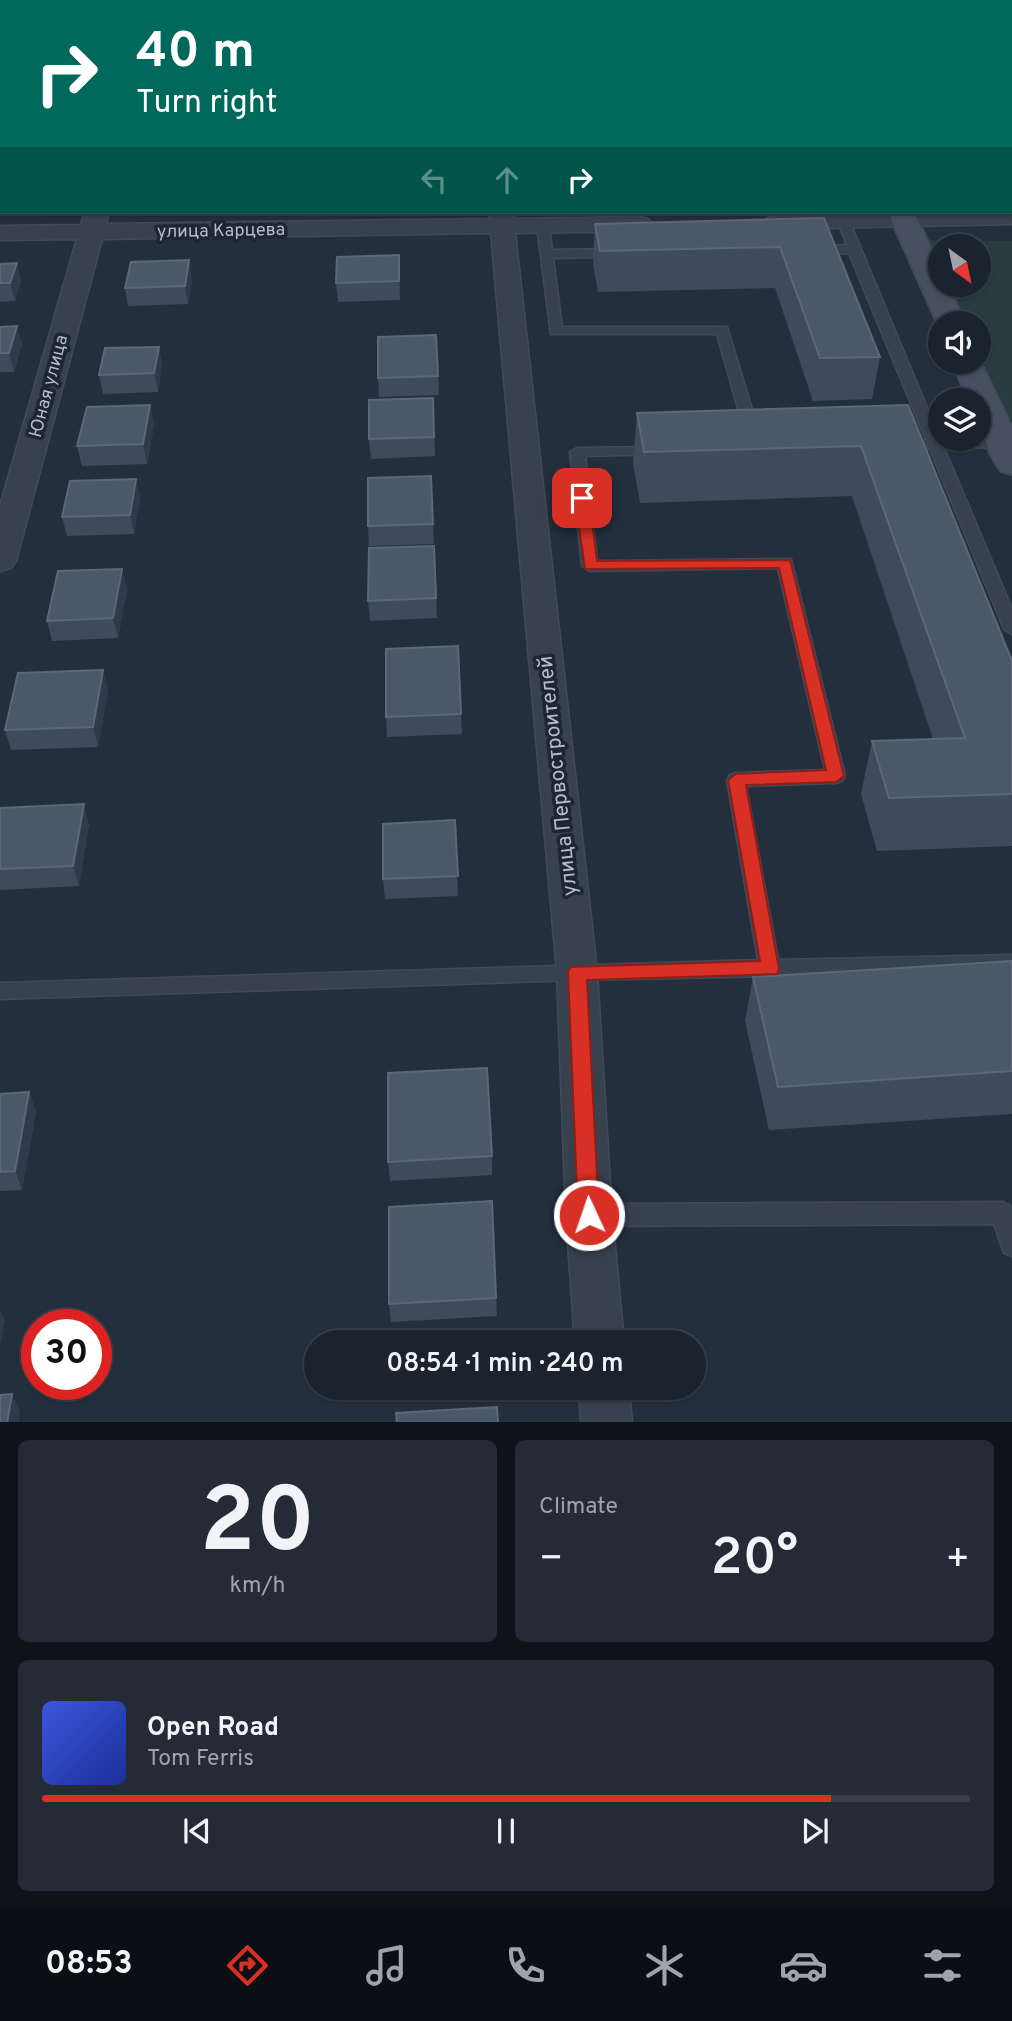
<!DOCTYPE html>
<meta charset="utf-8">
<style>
body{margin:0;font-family:Overpass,sans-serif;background:#242b36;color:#f1f3f6;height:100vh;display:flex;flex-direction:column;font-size:26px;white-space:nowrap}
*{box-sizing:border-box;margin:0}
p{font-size:23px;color:#a0a4aa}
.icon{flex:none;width:38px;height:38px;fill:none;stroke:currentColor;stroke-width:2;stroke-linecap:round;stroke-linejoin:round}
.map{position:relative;height:1422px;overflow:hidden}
.side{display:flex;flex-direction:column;gap:18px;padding:18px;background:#0f1319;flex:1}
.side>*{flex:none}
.banner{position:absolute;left:0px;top:0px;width:1013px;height:214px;box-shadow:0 2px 5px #0004,0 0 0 2px #39404a;background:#00695c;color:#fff;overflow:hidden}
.needle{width:46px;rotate:147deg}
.fabs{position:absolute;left:928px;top:234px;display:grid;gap:14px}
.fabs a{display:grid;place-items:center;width:63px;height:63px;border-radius:50%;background:#1b232e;box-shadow:0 2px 5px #0004,0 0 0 2px #39404a;font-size:35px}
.speed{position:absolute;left:21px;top:1309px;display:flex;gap:14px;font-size:35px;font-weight:700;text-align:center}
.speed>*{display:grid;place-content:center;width:91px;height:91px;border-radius:50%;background:#1b232e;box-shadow:0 2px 5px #0004,0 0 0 2px #39404a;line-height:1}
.speed .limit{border:10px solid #d22;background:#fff;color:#111}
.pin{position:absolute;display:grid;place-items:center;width:60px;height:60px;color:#fff;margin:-30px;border-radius:14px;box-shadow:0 4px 10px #0006}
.me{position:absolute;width:77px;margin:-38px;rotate:357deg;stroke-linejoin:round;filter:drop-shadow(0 0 5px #0008)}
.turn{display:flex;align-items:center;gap:24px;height:147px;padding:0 21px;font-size:32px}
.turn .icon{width:91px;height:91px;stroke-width:2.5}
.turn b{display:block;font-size:49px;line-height:60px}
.lanes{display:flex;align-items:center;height:66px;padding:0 21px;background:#0003;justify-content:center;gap:35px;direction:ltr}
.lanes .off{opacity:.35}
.big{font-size:52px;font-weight:600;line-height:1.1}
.side .widget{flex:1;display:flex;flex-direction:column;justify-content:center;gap:10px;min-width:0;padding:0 24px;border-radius:10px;background:#242b36}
.side .dial{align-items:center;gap:0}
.dial b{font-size:91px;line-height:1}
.song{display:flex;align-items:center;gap:21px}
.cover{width:84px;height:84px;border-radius:10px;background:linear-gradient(135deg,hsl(230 70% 55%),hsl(230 70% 35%))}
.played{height:7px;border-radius:4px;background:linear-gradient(90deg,#d93025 85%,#39404a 85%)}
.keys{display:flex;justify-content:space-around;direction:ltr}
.heat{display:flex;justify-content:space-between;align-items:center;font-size:38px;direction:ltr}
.side .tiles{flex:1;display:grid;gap:18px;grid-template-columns:1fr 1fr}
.widget:last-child{grid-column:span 2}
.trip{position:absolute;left:304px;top:1330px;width:402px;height:70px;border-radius:35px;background:#1b232e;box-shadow:0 2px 5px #0004,0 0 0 2px #39404a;font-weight:600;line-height:70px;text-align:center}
.tabs{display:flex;height:112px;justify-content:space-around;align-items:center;background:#0b0e12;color:#a0a4aa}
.tabs .icon{width:49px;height:49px}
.tabs .current{color:#d93025}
.tabs b{font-size:32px;color:#f1f3f6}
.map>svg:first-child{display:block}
</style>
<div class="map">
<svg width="1012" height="1423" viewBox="0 0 1012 1423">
<rect width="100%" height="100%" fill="#242f3e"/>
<path fill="#263c3f" d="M 923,240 L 1012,241 L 1012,429 L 978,358 L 978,324 L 962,324 L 944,285 L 978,285 L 978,247 L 940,247 L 940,276 Z"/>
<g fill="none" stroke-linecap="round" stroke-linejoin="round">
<g stroke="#414a57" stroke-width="3">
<path id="service" d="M 843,216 L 849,220 L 940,439 L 1002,439 L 1009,443 L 1002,447 L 944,448 L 1012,609 L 1012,634 L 1004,629 L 930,449 L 901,449 L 894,445 L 901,441 L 926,440 L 849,253 L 814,254 L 808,250 L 814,246 L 847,245 L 837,220 Z
M 543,222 L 549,226 L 552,250 L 615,249 L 621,253 L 615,257 L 553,258 L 562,327 L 727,327 L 759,433 L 757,436 L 752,437 L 745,433 L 717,334 L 551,334 L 537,226 Z
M 656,447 L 663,451 L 661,454 L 585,456 L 597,561 L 791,559 L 845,776 L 842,781 L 836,783 L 746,786 L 778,960 L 1012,955 L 1012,971 L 577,980 L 0,999 L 0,983 L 758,960 L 727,780 L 730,775 L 736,773 L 825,770 L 778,568 L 590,571 L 582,566 L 570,452 L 577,448 Z
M 1003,1202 L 1012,1207 L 1012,1256 L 1004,1253 L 994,1224 L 589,1226 L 581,1223 L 577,1215 L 581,1207 L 589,1204 Z"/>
</g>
<g stroke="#414a57" stroke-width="3">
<path id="minor" d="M 150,0 L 170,0 L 170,2 L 150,2 Z
M 477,0 L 497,0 L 497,2 L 477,2 Z
M 1012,210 L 1012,224 L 777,229 L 769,227 L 765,222 L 769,217 L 777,215 Z
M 85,212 L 109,212 L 106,224 L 490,219 L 489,212 L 513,212 L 514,219 L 640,217 L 648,219 L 652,224 L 648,229 L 640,231 L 515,233 L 597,972 L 612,1215 L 624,1342 L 575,1342 L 566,1215 L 557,972 L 491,233 L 102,239 L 16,561 L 11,568 L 0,571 L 0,506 L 77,239 L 0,240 L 0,226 L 81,225 Z
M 579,1388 L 629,1388 L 632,1423 L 581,1423 Z"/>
</g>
<g stroke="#414a57" stroke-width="4">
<path id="secondary" d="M 788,0 L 808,0 L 809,2 L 788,2 Z
M 885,0 L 905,0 L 906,2 L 885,2 Z
M 888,212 L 914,212 L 940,268 L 940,285 L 948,285 L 965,324 L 940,324 L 940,329 Z
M 978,357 L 1012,428 L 1012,474 L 1001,471 C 986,450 978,426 978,401 L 969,401 L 952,362 L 978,362 Z"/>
</g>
<use href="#service" fill="#38414e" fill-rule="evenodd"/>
<use href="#minor" fill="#38414e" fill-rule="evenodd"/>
<use href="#secondary" fill="#465061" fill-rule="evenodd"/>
</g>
<path fill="#3f4b5c" d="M 198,0 L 240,0 L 240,2 L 199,2 Z
M 966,0 L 1012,0 L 1012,14 L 1012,2 L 967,2 Z
M 0,150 L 2,150 L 2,191 L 0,191 Z
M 824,218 L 880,357 L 872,399 L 813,401 L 775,288 L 598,292 L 593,264 L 595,224 Z
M 399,255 L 400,300 L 338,302 L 336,283 Z
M 17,263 L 21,281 L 15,301 L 0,302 L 0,264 Z
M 192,279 L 188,304 L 128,306 L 125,288 Z
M 17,326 L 22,345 L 14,372 L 0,372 L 0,327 Z
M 436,335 L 439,395 L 379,397 L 378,378 Z
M 162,365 L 158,392 L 103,394 L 99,375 Z
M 433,398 L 435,456 L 371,459 L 369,439 Z
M 908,405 L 1012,661 L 1012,846 L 877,851 L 861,794 L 872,741 L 933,739 L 852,496 L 640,503 L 633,463 L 637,413 Z
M 154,424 L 147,464 L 82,466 L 77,446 Z
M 431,476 L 434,544 L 369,546 L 368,526 Z
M 136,479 L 140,498 L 134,534 L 67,536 L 62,517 Z
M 434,546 L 437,618 L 370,621 L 368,601 Z
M 122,569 L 127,589 L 118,638 L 52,641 L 47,621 Z
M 108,690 L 98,747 L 11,750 L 5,730 Z
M 461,714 L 462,734 L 387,737 L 386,717 Z
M 0,808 L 89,824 L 79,886 L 0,890 Z
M 455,820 L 458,896 L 385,899 L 383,879 Z
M 1012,961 L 1012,1114 L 769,1130 L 745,1021 L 753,977 Z
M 29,1092 L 36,1112 L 22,1190 L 0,1191 L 0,1094 Z
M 492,1156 L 492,1175 L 390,1181 L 388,1162 Z
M 496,1298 L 497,1316 L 391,1322 L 389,1304 Z"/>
<path fill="#2f3b4b" d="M 189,260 L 192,279 L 188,304 L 185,286 Z
M 17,263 L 21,281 L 15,301 L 10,283 Z
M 17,326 L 22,345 L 14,372 L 9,353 Z
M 159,347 L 162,365 L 158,392 L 154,373 Z
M 150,405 L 154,424 L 147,464 L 143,444 Z
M 136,479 L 140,498 L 134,534 L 130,515 Z
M 122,569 L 127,589 L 118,638 L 113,618 Z
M 103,670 L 108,690 L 98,747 L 93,727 Z
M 84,804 L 89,824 L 79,886 L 73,866 Z
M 29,1092 L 36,1112 L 22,1190 L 15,1171 Z
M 0,1310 L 5,1320 L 0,1346 Z
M 12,1394 L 20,1411 L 19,1423 L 7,1423 Z"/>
<path fill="#4b5868" stroke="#5c6777" stroke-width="2" d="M 0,150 L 2,150 L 2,174 L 0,174 Z
M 824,218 L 880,357 L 820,358 L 780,247 L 600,251 L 595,224 Z
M 399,255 L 399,281 L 336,283 L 337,257 Z
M 189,260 L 185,286 L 125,288 L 131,262 Z
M 17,263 L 10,283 L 0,283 L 0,264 Z
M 17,326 L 9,353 L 0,353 L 0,327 Z
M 436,335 L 438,376 L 378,378 L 378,337 Z
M 159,347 L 154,373 L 99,375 L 105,348 Z
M 433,398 L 434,437 L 369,439 L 369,400 Z
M 150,405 L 143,444 L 77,446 L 87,407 Z
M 908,405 L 1012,661 L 1012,794 L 889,798 L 872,741 L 965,738 L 861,446 L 644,452 L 637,413 Z
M 431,476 L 433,524 L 368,526 L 368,478 Z
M 136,479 L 130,515 L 62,517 L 70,481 Z
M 434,546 L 436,598 L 368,601 L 369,548 Z
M 122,569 L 113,618 L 47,621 L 58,571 Z
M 458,646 L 461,714 L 386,717 L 386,649 Z
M 103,670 L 93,727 L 5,730 L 18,673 Z
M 84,804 L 73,866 L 0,869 L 0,808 Z
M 455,820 L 458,876 L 383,879 L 383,824 Z
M 1012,961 L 1012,1071 L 778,1087 L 753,977 Z
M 487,1068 L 492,1156 L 388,1162 L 388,1073 Z
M 29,1092 L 15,1171 L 0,1172 L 0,1094 Z
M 492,1201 L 496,1298 L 389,1304 L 389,1207 Z
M 12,1394 L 7,1423 L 0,1423 L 0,1395 Z
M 497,1407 L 498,1423 L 397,1423 L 396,1413 Z"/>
<path fill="#d93025" stroke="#8d1f18" stroke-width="2" d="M 582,493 L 589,498 L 597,561 L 790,560 L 844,776 L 836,782 L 746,785 L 779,969 L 777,974 L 587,980 L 599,1215 L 596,1222 L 589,1225 L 581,1222 L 578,1215 L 568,972 L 571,967 L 760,961 L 728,780 L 736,774 L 826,770 L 779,568 L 585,569 L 575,498 Z"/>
<g text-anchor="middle" stroke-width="7" stroke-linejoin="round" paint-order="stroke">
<g font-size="18" fill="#b4bcc9" stroke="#1d2633">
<text transform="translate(221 230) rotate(-1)" y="6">улица Карцева</text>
<text transform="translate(48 386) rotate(-75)" y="6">Юная улица</text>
</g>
<g font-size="21" fill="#b4bcc9" stroke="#1d2633">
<text transform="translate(557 776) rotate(-96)" y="7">улица Первостроителей</text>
</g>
</g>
</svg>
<div class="fabs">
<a><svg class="needle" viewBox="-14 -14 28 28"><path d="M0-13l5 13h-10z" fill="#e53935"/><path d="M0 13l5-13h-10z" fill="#a0a4aa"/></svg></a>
<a><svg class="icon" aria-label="sound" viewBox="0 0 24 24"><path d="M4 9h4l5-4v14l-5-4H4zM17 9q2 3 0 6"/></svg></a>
<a><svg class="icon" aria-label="layers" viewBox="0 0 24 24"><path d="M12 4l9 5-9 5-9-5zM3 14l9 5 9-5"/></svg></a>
</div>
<div class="speed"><div class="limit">30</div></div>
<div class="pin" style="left:582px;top:498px;background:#d93025"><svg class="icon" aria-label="arrive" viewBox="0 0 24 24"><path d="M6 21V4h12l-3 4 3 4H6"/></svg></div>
<svg class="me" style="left:589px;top:1215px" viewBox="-20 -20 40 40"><circle r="17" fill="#d93025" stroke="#fff" stroke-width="3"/><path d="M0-11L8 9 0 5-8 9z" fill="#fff"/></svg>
<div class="trip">08:54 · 1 min · 240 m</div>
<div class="banner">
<div class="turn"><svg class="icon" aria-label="right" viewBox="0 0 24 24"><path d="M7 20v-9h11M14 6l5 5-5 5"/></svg><div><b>40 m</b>Turn right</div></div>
<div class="lanes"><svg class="icon off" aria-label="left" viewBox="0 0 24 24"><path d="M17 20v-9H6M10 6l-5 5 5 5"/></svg><svg class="icon off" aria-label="ahead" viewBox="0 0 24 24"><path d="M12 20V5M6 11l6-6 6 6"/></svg><svg class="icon" aria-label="right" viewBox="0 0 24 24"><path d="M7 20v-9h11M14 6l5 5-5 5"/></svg></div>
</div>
</div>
<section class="side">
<div class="tiles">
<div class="widget dial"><b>20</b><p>km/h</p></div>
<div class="widget"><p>Climate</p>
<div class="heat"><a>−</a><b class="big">20°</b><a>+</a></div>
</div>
<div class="widget">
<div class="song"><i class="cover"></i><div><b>Open Road</b><p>Tom Ferris</p></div></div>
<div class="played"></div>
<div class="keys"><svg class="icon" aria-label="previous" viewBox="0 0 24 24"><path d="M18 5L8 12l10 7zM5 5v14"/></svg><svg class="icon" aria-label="pause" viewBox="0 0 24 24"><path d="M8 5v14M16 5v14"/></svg><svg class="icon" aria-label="next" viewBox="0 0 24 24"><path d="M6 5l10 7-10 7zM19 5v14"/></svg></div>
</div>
</div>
</section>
<nav class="tabs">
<b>08:53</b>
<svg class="icon current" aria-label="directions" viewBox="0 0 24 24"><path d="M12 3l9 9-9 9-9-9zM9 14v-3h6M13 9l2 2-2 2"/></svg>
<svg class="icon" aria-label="music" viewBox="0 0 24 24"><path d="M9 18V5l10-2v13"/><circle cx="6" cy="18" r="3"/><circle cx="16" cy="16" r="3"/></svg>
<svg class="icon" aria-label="phone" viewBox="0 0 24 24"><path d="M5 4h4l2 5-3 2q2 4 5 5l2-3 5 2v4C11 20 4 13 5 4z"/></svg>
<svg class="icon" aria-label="climate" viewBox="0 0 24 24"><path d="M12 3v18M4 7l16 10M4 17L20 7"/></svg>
<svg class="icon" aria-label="car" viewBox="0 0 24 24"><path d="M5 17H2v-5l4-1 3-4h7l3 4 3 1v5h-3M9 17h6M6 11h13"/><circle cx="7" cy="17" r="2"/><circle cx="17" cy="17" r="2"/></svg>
<svg class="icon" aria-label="filters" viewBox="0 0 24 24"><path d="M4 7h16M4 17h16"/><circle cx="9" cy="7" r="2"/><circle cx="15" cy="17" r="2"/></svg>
</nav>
